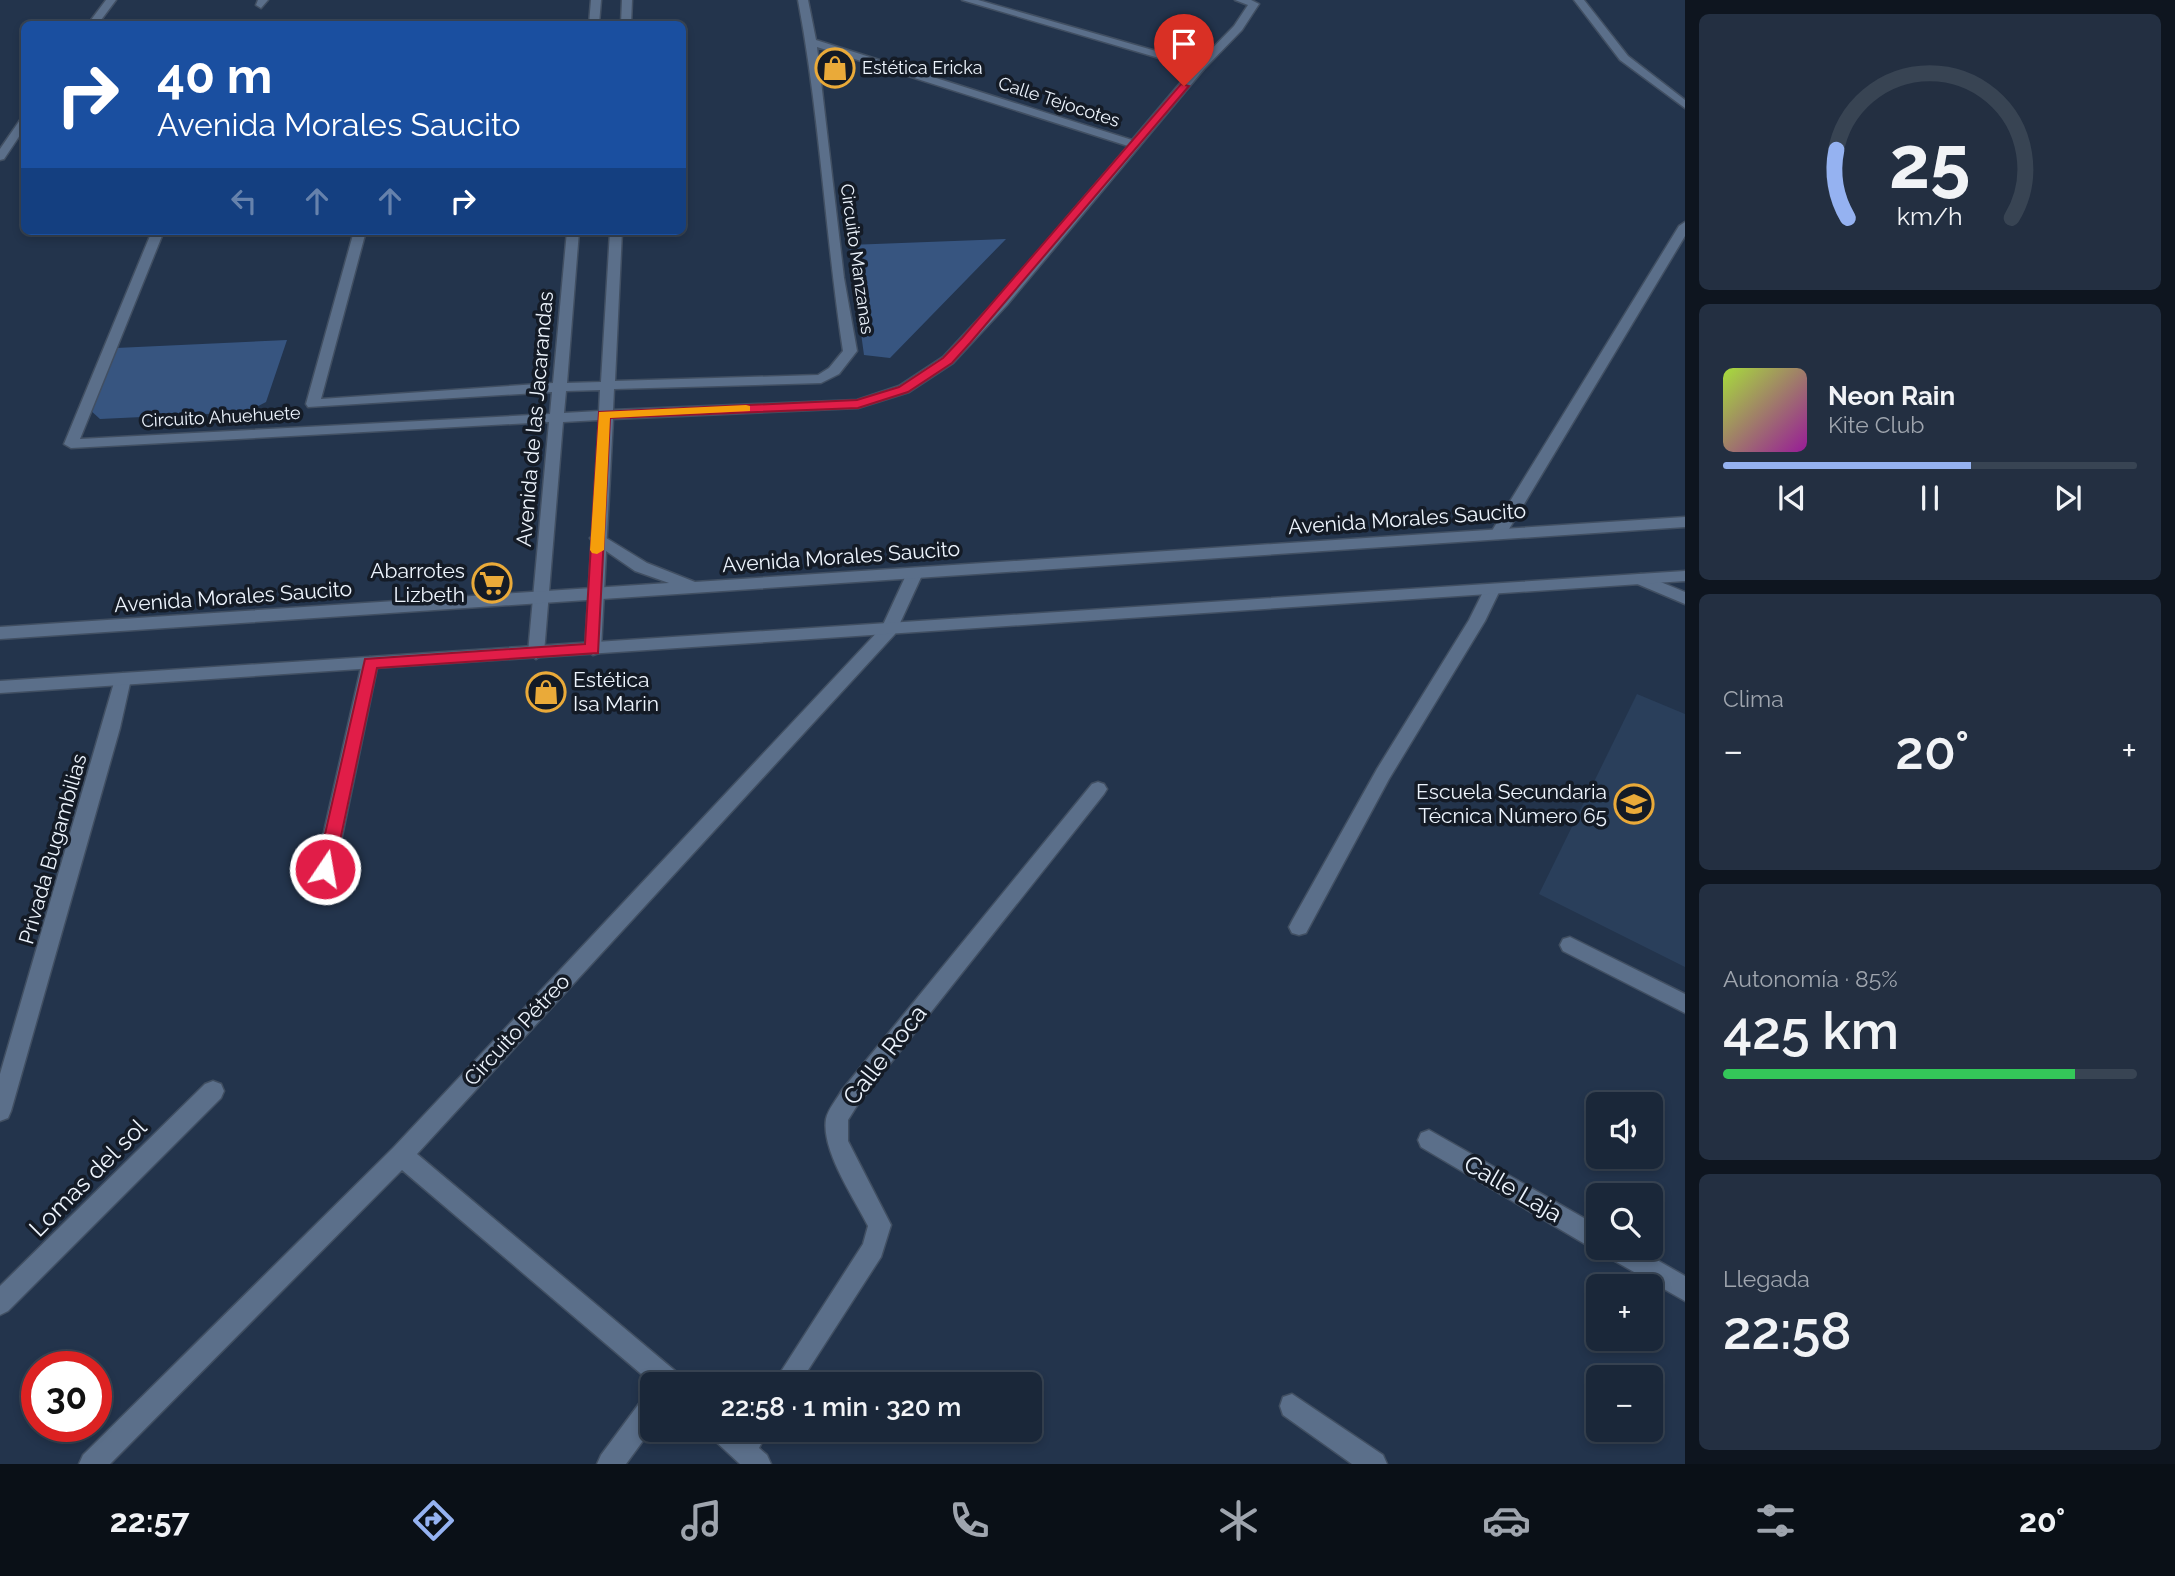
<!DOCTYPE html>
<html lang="es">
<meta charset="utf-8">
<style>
body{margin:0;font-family:Raleway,sans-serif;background:#232f41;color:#f1f3f6;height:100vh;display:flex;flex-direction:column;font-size:26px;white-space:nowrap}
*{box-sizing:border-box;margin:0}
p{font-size:23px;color:#9fa5ae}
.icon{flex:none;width:38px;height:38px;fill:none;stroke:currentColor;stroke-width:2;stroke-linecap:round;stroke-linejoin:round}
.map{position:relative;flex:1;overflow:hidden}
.sheet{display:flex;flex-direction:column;gap:14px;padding:14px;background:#0e151f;width:490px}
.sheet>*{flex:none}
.guide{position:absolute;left:21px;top:21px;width:665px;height:214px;border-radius:10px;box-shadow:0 4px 10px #0003,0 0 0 2px #384453;background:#1a4fa0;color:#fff;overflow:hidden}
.controls{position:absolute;left:1586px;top:1092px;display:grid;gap:14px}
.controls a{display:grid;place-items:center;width:77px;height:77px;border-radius:10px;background:#1a2739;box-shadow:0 4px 10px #0003,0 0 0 2px #384453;font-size:35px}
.speed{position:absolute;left:21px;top:1351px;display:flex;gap:14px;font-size:35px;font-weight:700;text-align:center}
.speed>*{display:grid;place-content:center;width:91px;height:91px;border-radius:50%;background:#1a2739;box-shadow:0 4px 10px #0003,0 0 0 2px #384453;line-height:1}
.speed .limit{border:10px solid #d22;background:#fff;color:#111}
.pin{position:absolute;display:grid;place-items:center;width:60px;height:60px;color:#fff;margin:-72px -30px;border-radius:50% 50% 50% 0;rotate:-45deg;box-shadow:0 0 7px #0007}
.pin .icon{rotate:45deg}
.me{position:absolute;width:77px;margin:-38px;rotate:12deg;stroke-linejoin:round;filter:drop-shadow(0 0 5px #0008)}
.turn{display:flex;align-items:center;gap:24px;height:147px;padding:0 21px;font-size:32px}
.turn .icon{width:91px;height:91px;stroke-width:2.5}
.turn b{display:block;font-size:49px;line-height:60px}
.lanes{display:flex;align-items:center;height:66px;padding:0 21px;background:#0003;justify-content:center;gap:35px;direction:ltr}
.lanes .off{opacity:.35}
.big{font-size:52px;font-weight:600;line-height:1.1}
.sheet .tile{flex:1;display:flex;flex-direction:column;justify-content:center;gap:10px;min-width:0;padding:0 24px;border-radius:10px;background:#232f41}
.sheet .dial{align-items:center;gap:0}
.dial svg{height:182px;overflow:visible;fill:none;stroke:#384453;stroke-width:7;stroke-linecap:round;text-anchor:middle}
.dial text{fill:#f1f3f6;stroke:none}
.song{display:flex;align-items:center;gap:21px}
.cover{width:84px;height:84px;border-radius:10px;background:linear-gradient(135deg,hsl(80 70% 55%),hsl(300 70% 35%))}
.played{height:7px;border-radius:4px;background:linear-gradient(90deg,#95b2f1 60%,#384453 60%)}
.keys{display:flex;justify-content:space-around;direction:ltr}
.heat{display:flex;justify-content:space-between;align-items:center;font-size:38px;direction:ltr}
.charge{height:10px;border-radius:5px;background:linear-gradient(90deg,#34c759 85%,#384453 0)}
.trip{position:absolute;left:640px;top:1372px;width:402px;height:70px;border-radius:10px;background:#1a2739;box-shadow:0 4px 10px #0003,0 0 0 2px #384453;font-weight:600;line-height:70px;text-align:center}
.tabs{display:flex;height:112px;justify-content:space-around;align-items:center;background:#0a1017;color:#9fa5ae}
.tabs .icon{width:49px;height:49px}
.tabs .selected{color:#95b2f1}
.tabs b{font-size:32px;color:#f1f3f6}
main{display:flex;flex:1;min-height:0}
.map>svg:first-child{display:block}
</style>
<main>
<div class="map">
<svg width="1685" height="1464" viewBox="0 0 1685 1464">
<rect width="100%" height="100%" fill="#23344c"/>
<path fill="#2a3f5b" d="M 1637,694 L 1685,714 L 1685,967 L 1539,894 Z"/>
<path fill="#375580" d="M 1006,239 L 890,358 L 864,355 L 849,245 Z
M 287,340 L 266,402 L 247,412 L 100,419 L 89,409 L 116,348 Z"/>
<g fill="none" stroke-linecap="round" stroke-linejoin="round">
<g stroke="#414f62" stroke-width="3">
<path id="street" d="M 106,0 L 116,0 L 98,24 L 88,24 Z
M 258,0 L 268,0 L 261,8 L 256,5 Z
M 591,0 L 601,0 L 599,24 L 589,24 Z
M 622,0 L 632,0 L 631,24 L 621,24 Z
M 798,0 L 808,0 L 816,40 L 1132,140 L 1193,68 L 962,0 L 978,0 L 1198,63 L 1234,26 L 1248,5 L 1235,0 L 1251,0 L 1259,4 L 1242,30 L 1204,69 L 1007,305 L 953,363 L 909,392 L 858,408 L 613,419 L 601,649 L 599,653 L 593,655 L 585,649 L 599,420 L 563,422 L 544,653 L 536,659 L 528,653 L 549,422 L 71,448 L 64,444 L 152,231 L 164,231 L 80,439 L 550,414 L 552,392 L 308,407 L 306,404 L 354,231 L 366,231 L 321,399 L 553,383 L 567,231 L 579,231 L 567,383 L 601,382 L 610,231 L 622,231 L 615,381 L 818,375 L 829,368 L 843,351 C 825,234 820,116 798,0 ZM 817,47 L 1128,146 L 997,299 L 943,357 L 899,386 L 857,400 L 613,410 L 614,389 L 821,383 L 839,374 L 857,351 L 844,278 ZM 600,390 L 599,411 L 564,413 L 566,391 Z
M 1574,0 L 1584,0 L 1628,56 L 1685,100 L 1685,108 L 1620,60 Z
M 24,119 L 24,129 L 4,159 L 0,160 L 0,149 L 20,120 Z
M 1685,222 L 1685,236 L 1506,534 L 1498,539 L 1493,538 L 1490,534 L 1679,226 Z
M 915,568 L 923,573 L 895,634 L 417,1154 L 680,1375 L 683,1384 L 653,1384 L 402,1170 L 110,1464 L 79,1464 L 83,1455 L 393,1148 L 882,627 L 907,573 Z
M 1641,574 L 1685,592 L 1685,604 L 1635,583 L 1633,579 L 1635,575 Z
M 1492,585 L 1500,590 L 1485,621 L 1389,779 L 1306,933 L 1299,935 L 1292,933 L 1289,927 L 1292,921 L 1377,769 L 1469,620 L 1486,586 Z
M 370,657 L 378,663 L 330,894 L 327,900 L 320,902 L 313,900 L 310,894 L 362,663 Z
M 123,673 L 131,679 L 120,728 L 11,1111 L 8,1118 L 0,1121 L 0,1074 L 115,679 Z
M 1098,782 L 1104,784 L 1107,789 L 1104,794 L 858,1104 L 848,1120 L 848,1141 L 891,1225 L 881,1257 L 799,1384 L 773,1384 L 863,1244 L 868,1226 C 854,1198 821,1150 826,1119 C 828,1109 837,1099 842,1090 L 1092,784 Z
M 1570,937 L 1685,994 L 1685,1013 L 1563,951 L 1560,945 L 1563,939 Z
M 213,1081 L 221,1084 L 224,1091 L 221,1098 L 8,1311 L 0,1315 L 0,1286 L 205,1084 Z
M 1429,1130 L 1598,1226 L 1598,1248 L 1636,1248 L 1685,1276 L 1685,1301 L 1606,1256 L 1603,1248 L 1598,1250 L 1590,1247 L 1421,1147 L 1418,1140 L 1421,1133 Z
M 653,1394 L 653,1427 L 626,1464 L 597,1464 L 601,1455 L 644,1397 Z
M 1292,1394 L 1383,1455 L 1387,1464 L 1352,1464 L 1283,1415 L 1280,1406 L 1283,1397 Z
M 709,1430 L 768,1430 L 759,1448 L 767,1455 L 771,1464 L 740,1464 L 713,1439 Z"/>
</g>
<g stroke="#414f62" stroke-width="3">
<path id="secondary" d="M 1685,517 L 1685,527 L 0,639 L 0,627 L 669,583 L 635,571 L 593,542 L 590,538 L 598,533 L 647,563 L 695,582 Z
M 1685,571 L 1685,581 L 0,693 L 0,681 Z"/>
</g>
<use href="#street" fill="#5b6f8a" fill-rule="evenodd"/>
<use href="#secondary" fill="#5b6f8a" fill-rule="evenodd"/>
</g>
<path fill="#e11d48" stroke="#92132f" stroke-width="2" d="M 1181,84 L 1189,86 L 970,343 L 952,363 L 908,392 L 858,408 L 610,418 L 598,653 L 377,668 L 334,869 L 331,874 L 319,874 L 317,869 L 365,659 L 585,644 L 599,412 L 857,400 L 899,387 L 943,358 L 962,338 Z"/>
<path fill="#f59e0b" d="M 746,405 L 750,406 L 750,411 L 610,418 L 604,550 L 597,554 L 592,553 L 590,550 L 599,412 Z"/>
<defs>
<g id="shop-ring" transform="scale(2.0125)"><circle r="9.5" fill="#141b26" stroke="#eaaa39" stroke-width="1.5"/><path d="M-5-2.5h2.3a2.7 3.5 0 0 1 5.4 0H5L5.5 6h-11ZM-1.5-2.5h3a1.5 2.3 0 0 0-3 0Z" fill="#eaaa39"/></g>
<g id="supermarket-ring" transform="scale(2.0125)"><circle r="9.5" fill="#141b26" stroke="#eaaa39" stroke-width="1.5"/><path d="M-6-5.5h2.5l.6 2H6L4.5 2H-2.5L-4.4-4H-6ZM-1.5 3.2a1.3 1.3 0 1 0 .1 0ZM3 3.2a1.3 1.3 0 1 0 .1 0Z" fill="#eaaa39"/></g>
<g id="school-ring" transform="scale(2.0125)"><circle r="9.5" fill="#141b26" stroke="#eaaa39" stroke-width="1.5"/><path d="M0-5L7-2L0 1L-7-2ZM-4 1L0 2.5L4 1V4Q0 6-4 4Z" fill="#eaaa39"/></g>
</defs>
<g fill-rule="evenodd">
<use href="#shop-ring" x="835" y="68"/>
<use href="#supermarket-ring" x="492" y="583"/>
<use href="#shop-ring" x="546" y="692"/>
<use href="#school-ring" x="1634" y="804"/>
</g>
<g text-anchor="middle" stroke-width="7" stroke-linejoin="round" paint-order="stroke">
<g font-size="18" fill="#edf4fd" stroke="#141b26" text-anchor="start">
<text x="862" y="74">Estética Ericka</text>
</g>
<g font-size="18" fill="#edf4fd" stroke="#141b26">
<text transform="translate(1059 102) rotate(18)" y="6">Calle Tejocotes</text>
<text transform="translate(857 259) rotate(82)" y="6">Circuito Manzanas</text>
<text transform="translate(221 417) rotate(-3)" y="6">Circuito Ahuehuete</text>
</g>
<g font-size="21" fill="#edf4fd" stroke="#141b26">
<text transform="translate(535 419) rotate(-85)" y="7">Avenida de las Jacarandas</text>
<text transform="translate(1407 519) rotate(-4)" y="7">Avenida Morales Saucito</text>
<text transform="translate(841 557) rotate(-4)" y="7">Avenida Morales Saucito</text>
<text transform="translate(233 597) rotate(-4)" y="7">Avenida Morales Saucito</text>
<text transform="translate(53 849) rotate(-74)" y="7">Privada Bugambilias</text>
<text transform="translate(517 1030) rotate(-47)" y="7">Circuito Pétreo</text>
</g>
<g font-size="21" fill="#edf4fd" stroke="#141b26" text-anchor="end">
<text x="465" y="578">Abarrotes<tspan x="465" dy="24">Lizbeth</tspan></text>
<text x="573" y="687" text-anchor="start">Estética<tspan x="573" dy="24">Isa Marin</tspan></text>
<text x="1607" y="799">Escuela Secundaria<tspan x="1607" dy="24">Técnica Número 65</tspan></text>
</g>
<g font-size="24" fill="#edf4fd" stroke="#141b26">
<text transform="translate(885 1055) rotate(-52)" y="8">Calle Roca</text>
<text transform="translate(88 1178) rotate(-45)" y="8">Lomas del sol</text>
<text transform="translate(1513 1189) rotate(30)" y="8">Calle Laja</text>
</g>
</g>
</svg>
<div class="controls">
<a><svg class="icon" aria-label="sound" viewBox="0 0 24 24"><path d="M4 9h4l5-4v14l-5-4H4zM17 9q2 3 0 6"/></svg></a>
<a><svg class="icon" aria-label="search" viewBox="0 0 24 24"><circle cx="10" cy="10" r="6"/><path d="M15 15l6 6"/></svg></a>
<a>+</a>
<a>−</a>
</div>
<div class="speed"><div class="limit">30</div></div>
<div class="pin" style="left:1184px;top:86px;background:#d93025"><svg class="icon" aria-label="arrive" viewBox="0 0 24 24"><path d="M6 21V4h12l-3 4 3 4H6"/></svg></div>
<svg class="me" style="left:325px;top:869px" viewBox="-20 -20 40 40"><circle r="17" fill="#e11d48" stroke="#fff" stroke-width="3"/><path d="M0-11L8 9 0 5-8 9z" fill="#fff"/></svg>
<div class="trip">22:58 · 1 min · 320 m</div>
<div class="guide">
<div class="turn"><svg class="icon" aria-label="right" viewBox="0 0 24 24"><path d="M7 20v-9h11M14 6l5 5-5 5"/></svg><div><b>40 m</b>Avenida Morales Saucito</div></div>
<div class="lanes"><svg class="icon off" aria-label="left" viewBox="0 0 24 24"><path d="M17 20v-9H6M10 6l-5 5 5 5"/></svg><svg class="icon off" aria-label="ahead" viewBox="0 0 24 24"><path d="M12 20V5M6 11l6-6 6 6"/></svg><svg class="icon off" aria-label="ahead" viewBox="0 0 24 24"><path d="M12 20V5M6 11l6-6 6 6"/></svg><svg class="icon" aria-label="right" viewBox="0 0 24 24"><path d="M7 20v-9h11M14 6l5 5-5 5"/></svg></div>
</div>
</div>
<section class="sheet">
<div class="tile dial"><svg viewBox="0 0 100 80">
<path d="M14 69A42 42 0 1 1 86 69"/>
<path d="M14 69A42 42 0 0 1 9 39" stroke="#95b2f1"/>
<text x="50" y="56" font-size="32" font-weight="700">25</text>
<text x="50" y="72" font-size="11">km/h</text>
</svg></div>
<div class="tile">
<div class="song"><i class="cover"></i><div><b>Neon Rain</b><p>Kite Club</p></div></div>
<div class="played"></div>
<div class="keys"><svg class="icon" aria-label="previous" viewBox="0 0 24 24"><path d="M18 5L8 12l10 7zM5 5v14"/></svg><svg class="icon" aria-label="pause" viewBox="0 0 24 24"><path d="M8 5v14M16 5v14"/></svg><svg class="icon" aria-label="next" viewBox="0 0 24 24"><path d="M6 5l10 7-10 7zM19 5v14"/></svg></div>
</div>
<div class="tile"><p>Clima</p>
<div class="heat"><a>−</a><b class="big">20°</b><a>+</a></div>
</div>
<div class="tile"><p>Autonomía · 85%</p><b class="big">425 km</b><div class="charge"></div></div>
<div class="tile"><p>Llegada</p><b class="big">22:58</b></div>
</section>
</main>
<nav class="tabs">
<b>22:57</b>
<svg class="icon selected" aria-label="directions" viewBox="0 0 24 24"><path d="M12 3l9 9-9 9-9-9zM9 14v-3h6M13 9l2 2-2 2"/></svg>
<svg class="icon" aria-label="music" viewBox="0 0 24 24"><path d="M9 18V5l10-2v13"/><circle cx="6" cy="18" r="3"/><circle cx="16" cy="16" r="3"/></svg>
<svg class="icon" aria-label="phone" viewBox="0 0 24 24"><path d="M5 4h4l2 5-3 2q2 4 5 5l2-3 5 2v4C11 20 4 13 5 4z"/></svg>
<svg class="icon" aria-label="climate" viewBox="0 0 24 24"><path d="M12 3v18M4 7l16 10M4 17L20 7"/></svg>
<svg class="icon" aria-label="car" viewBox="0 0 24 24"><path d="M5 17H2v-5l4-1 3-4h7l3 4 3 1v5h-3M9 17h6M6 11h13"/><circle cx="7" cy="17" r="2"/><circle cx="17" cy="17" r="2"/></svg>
<svg class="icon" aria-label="filters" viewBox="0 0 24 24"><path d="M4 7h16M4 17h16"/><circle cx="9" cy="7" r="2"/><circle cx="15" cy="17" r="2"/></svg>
<b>20°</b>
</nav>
